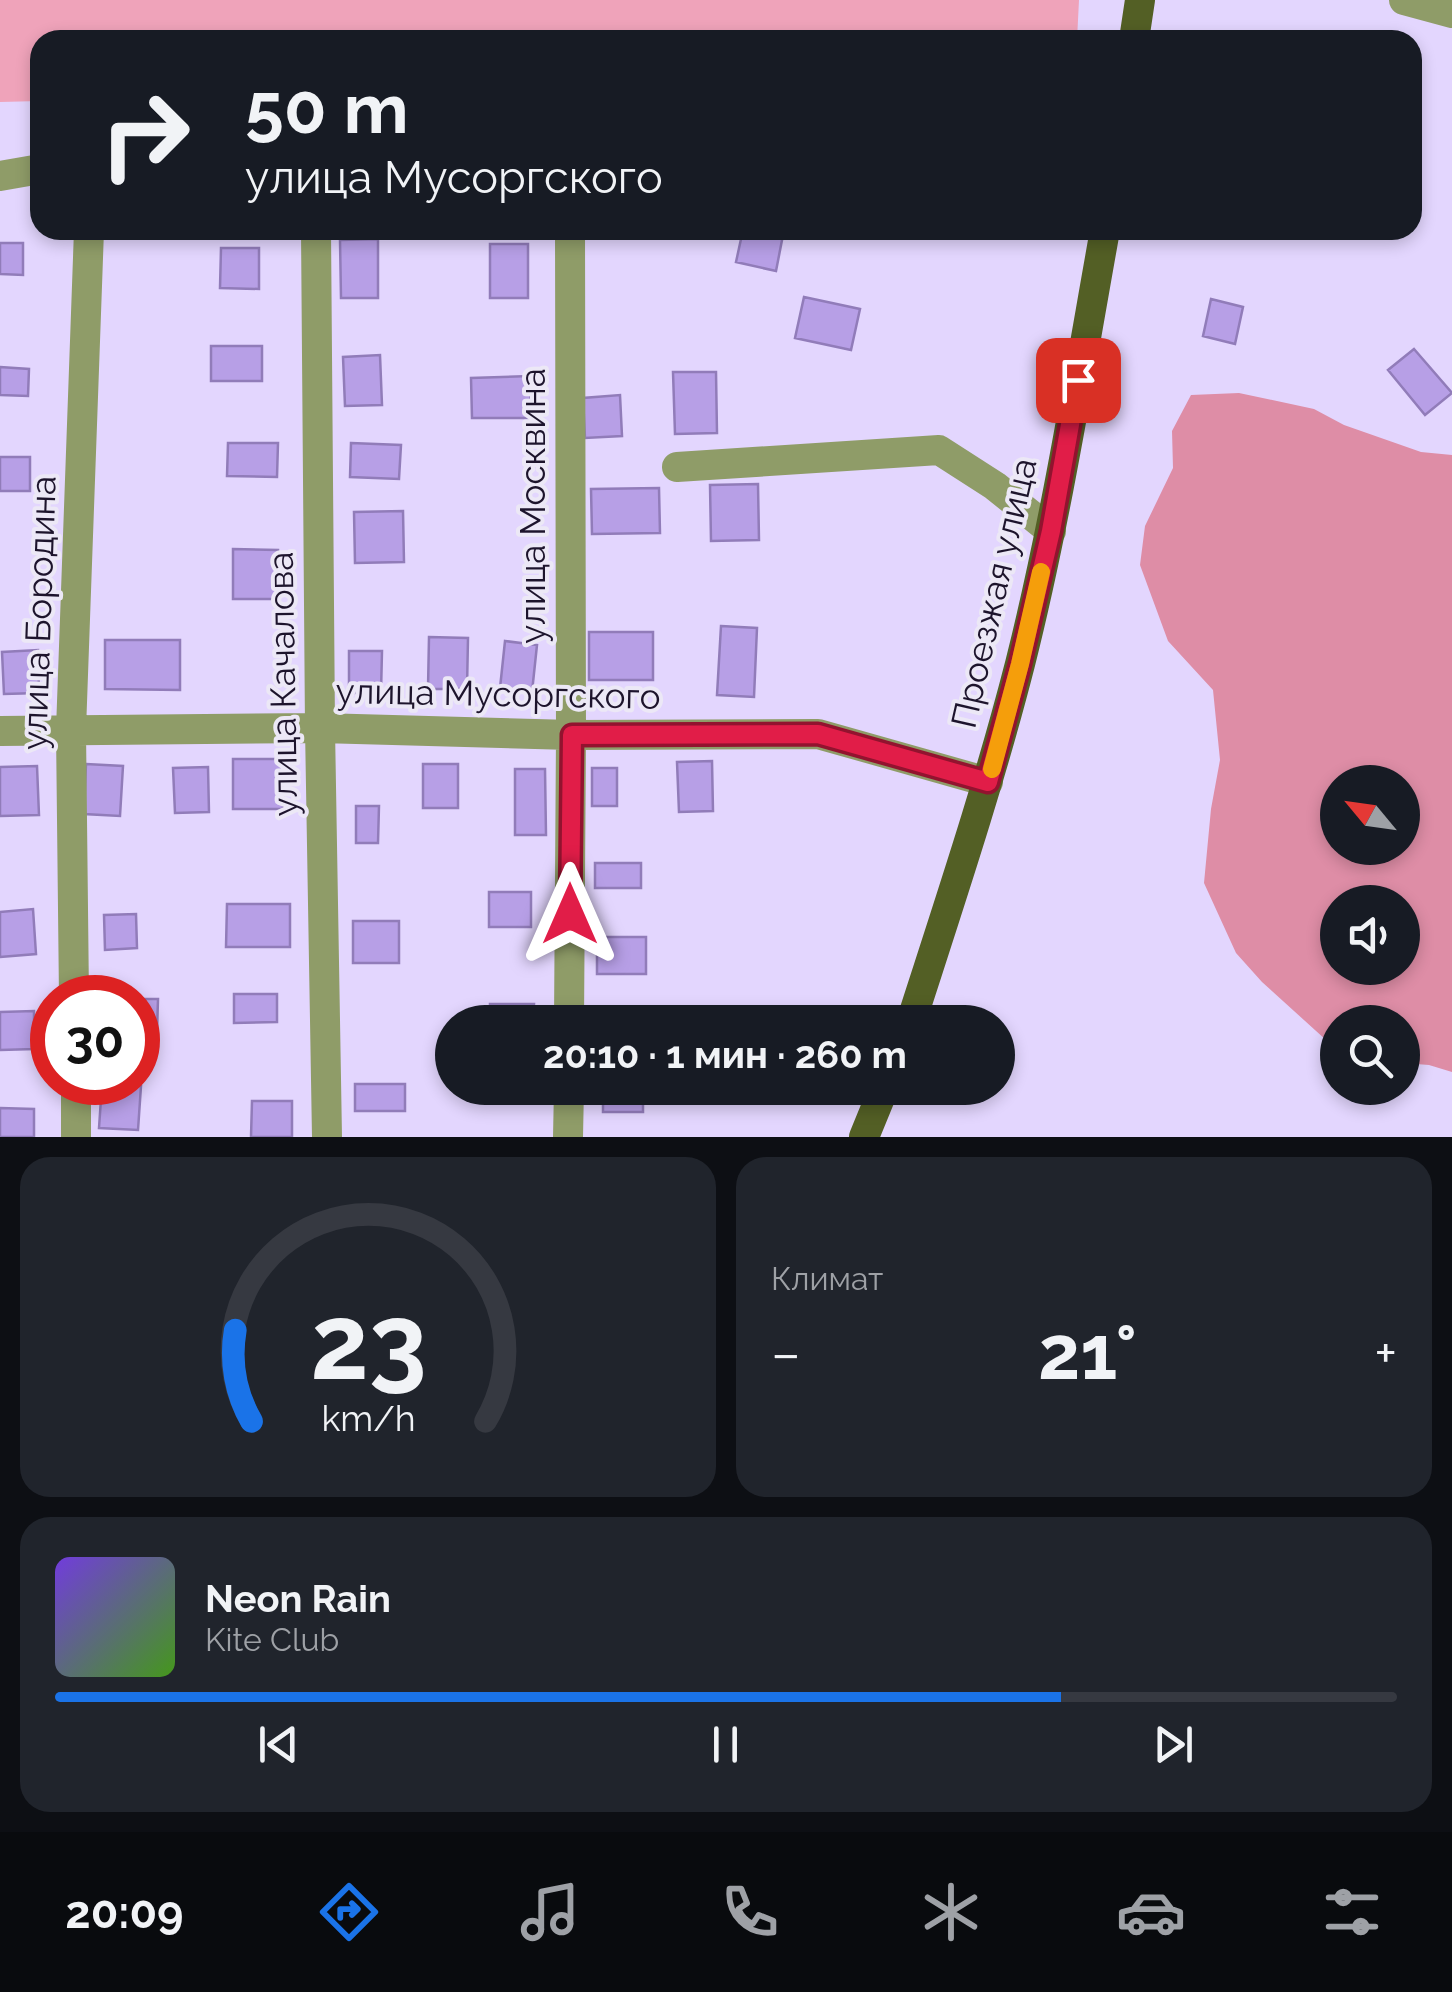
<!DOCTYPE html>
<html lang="ru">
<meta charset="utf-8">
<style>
body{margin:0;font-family:Raleway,sans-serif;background:#20242c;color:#f1f3f6;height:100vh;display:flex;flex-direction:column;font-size:38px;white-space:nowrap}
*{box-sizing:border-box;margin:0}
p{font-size:32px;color:#9ea1a6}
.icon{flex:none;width:55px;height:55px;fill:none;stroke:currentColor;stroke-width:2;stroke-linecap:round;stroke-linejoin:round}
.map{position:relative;height:1137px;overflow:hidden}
.side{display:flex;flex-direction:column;gap:20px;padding:20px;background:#0d0f14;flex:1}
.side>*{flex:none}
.banner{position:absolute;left:30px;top:30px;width:1392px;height:210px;border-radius:30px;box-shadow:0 5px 15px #0003;background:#171b24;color:#f1f3f6;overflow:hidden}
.needle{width:65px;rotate:299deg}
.buttons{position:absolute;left:1320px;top:765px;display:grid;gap:20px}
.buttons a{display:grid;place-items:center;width:100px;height:100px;border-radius:50%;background:#171b24;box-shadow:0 5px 15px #0003;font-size:50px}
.speed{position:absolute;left:30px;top:975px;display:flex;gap:20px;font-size:50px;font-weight:700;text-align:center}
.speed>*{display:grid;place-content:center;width:130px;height:130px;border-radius:50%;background:#171b24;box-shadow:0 5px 15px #0003;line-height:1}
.speed .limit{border:15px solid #d22;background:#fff;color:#111}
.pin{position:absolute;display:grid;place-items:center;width:85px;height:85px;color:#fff;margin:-42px;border-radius:20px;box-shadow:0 5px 15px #0006}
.me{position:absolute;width:110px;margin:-55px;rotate:0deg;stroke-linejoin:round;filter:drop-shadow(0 0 8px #0008)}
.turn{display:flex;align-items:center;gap:35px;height:210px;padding:0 50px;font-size:45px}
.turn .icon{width:130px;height:130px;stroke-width:2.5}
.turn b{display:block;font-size:70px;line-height:85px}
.big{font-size:75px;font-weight:700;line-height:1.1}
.side .widget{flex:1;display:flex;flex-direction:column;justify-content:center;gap:15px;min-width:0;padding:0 35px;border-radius:30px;background:#20242c}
.side .dial{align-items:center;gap:0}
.dial svg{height:260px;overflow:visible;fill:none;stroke:#363941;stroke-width:7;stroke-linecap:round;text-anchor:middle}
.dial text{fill:#f1f3f6;stroke:none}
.song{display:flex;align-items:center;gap:30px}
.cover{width:120px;height:120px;border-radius:15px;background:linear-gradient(135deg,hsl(260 70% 55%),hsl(100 70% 35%))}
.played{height:10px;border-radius:5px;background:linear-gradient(90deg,#1a73e8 75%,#363941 75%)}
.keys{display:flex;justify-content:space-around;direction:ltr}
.heat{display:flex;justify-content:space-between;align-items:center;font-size:55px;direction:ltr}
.side .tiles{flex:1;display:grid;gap:20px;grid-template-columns:1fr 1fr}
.widget:last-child{grid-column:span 2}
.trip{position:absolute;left:435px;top:1005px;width:580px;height:100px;border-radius:50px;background:#171b24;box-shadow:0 5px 15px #0003;font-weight:700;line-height:100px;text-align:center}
.menu{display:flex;height:160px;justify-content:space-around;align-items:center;background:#090b0e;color:#9ea1a6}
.menu .icon{width:70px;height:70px}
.menu .active{color:#1a73e8}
.menu b{font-size:45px;color:#f1f3f6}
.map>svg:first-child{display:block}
</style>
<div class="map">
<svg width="1452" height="1137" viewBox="0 0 1452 1137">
<rect width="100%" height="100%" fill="#e3d6fe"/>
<path fill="#efa3ba" d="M 0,0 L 1079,0 L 1077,40 L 40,40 L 40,101 L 0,102 Z"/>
<path fill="#de8da6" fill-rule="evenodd" d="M 1239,393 L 1314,409 L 1344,425 L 1421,452 L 1452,455 L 1452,1072 L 1429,1065 L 1403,1063 L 1402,1022 L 1338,1022 L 1337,1043 L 1326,1040 L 1262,982 L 1236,953 L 1204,883 L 1211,809 L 1220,760 L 1213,690 L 1168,641 L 1140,565 L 1145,526 L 1173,468 L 1172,431 L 1191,395 ZM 1338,782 L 1402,782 L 1402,848 L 1338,848 ZM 1338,902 L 1402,902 L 1402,968 L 1338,968 Z"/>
<path fill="#b79fe6" stroke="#917cb9" stroke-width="2.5" d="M 743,230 L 759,230 L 783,235 L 776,271 L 736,262 Z
M 378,239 L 378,298 L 341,298 L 340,240 Z
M 0,243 L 23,243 L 23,275 L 0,274 Z
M 490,244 L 528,244 L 528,298 L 490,298 Z
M 221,248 L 259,248 L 259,289 L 220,288 Z
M 804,297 L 860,309 L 851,350 L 795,338 Z
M 1211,299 L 1243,307 L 1235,344 L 1203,336 Z
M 211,346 L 262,346 L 262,381 L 211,381 Z
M 1414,349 L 1452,393 L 1425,415 L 1388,370 Z
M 380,355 L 382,405 L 345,406 L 343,357 Z
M 0,367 L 29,369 L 28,396 L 0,395 Z
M 673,372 L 716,372 L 717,433 L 675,434 Z
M 530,376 L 531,418 L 472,418 L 471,378 Z
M 620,395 L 622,436 L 585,438 L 583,398 Z
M 228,443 L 278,443 L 277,477 L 227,476 Z
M 351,443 L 401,445 L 399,479 L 350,477 Z
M 0,457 L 30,457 L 30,491 L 0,491 Z
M 758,484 L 759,540 L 711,541 L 710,485 Z
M 659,488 L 660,533 L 592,534 L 591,489 Z
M 403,511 L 404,562 L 355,563 L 354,512 Z
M 233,549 L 278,550 L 278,599 L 233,599 Z
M 721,626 L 757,628 L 754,697 L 717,695 Z
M 589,632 L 653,632 L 653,680 L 589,680 Z
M 429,637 L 468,638 L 467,689 L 428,689 Z
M 105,640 L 180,640 L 180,690 L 105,689 Z
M 505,641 L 537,645 L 532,692 L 500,688 Z
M 38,650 L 39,693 L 4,694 L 2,652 Z
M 349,651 L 382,651 L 381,693 L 349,693 Z
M 233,759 L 283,759 L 283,809 L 233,809 Z
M 712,761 L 713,811 L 679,812 L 677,762 Z
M 86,764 L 123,766 L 120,816 L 84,814 Z
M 423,764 L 458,764 L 458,808 L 423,808 Z
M 37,766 L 39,815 L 0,816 L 0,767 Z
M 208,767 L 209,812 L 175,813 L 173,768 Z
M 592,768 L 617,768 L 617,806 L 592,806 Z
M 515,769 L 545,769 L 546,835 L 515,835 Z
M 356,806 L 379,806 L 378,843 L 356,843 Z
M 595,863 L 641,863 L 641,888 L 595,888 Z
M 489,892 L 531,892 L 531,927 L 489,927 Z
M 227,904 L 290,904 L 290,947 L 226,947 Z
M 33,909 L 36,954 L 0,957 L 0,912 Z
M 136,914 L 137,948 L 105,950 L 104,915 Z
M 353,921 L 399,921 L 399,963 L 353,963 Z
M 597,937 L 646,937 L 646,974 L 597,974 Z
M 234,994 L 277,994 L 277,1022 L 234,1023 Z
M 138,999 L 158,999 L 157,1033 L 138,1033 Z
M 490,1004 L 534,1004 L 533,1022 L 490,1022 Z
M 34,1011 L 34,1049 L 0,1050 L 0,1012 Z
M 102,1084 L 141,1086 L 138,1130 L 99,1128 Z
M 355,1084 L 405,1084 L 405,1111 L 355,1111 Z
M 603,1088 L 643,1088 L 643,1112 L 603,1112 Z
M 252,1101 L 292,1101 L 292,1137 L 251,1137 Z
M 0,1108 L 34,1109 L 34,1137 L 0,1137 Z"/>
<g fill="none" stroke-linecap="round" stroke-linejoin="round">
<path stroke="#8f9c68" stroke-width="30" d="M 1404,0 L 1452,13
M 0,176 L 40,169
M 316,230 L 320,728 L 327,1137
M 677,467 L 939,450 L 995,486 L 1051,531
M 0,731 L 320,728 L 571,735 L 818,734 L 988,782
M 74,998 L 71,730 L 89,230
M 569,1022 L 571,735 L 570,230
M 76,1082 L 76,1137
M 568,1137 L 569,1088"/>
<path stroke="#535f25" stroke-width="30" d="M 1134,40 L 1140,0
M 911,1022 C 949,904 989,785 1020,664 C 1056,521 1079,375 1105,230
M 864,1137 L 884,1088"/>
</g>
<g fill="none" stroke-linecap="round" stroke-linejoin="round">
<g stroke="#92132f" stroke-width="25">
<path id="route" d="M 570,914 L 572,735 L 818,734 L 988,782 L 1020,664 L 1051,531 L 1078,380"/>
</g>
<use href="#route" stroke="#e11d48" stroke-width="18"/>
<path stroke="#f59e0b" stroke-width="18" d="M 992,769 L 1020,664 L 1041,572"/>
</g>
<g text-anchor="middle" stroke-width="8" stroke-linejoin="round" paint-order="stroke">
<g font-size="35" fill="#1d142c" stroke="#ece8f6">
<text transform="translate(533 506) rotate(-90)" y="12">улица Москвина</text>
<text transform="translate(994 593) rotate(-77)" y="12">Проезжая улица</text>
<text transform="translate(39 613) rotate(-88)" y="12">улица Бородина</text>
<text transform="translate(283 684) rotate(-91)" y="12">улица Качалова</text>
<text transform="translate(498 694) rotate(1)" y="12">улица Мусоргского</text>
</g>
</g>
</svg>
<div class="buttons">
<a><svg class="needle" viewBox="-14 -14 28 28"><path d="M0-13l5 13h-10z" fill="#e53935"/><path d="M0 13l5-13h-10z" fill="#9ea1a6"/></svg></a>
<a><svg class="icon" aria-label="sound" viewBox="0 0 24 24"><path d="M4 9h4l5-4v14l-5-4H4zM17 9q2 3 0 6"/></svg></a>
<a><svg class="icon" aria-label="search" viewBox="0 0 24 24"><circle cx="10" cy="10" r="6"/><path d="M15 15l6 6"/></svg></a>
</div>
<div class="speed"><div class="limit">30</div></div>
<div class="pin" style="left:1078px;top:380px;background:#d93025"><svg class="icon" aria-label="arrive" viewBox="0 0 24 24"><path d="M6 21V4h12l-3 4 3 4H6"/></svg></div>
<svg class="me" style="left:570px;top:914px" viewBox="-20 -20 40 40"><path d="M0-17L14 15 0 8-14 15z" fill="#e11d48" stroke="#fff" stroke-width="4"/></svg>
<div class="trip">20:10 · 1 мин · 260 m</div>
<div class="banner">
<div class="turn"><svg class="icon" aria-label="right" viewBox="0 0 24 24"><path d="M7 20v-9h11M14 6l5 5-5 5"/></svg><div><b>50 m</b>улица Мусоргского</div></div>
</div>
</div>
<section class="side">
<div class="tiles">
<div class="widget dial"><svg viewBox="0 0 100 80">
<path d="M14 69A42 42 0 1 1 86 69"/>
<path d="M14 69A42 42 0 0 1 9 41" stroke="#1a73e8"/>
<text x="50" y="56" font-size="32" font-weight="700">23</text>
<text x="50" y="72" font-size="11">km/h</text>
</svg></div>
<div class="widget"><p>Климат</p>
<div class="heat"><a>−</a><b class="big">21°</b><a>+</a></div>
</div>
<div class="widget">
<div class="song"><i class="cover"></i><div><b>Neon Rain</b><p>Kite Club</p></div></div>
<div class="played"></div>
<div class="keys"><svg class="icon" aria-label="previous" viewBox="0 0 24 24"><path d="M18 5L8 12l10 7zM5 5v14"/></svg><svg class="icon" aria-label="pause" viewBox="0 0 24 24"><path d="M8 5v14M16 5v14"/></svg><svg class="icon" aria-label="next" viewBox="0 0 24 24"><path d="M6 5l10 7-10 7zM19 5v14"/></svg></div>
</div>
</div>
</section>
<nav class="menu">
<b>20:09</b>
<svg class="icon active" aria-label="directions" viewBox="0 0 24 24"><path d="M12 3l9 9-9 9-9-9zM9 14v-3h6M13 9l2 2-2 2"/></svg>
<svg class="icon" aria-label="music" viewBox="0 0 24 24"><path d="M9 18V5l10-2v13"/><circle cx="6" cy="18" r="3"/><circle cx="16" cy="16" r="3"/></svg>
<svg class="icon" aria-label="phone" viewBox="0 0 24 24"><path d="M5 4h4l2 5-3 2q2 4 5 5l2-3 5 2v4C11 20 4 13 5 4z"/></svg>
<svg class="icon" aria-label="climate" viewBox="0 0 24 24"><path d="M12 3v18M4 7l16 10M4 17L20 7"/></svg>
<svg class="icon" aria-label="car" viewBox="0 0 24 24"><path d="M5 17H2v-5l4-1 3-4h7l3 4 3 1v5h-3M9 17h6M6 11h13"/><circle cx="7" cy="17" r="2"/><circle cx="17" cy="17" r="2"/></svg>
<svg class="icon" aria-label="filters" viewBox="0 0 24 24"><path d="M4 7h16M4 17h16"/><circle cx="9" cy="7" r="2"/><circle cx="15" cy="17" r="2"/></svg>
</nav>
